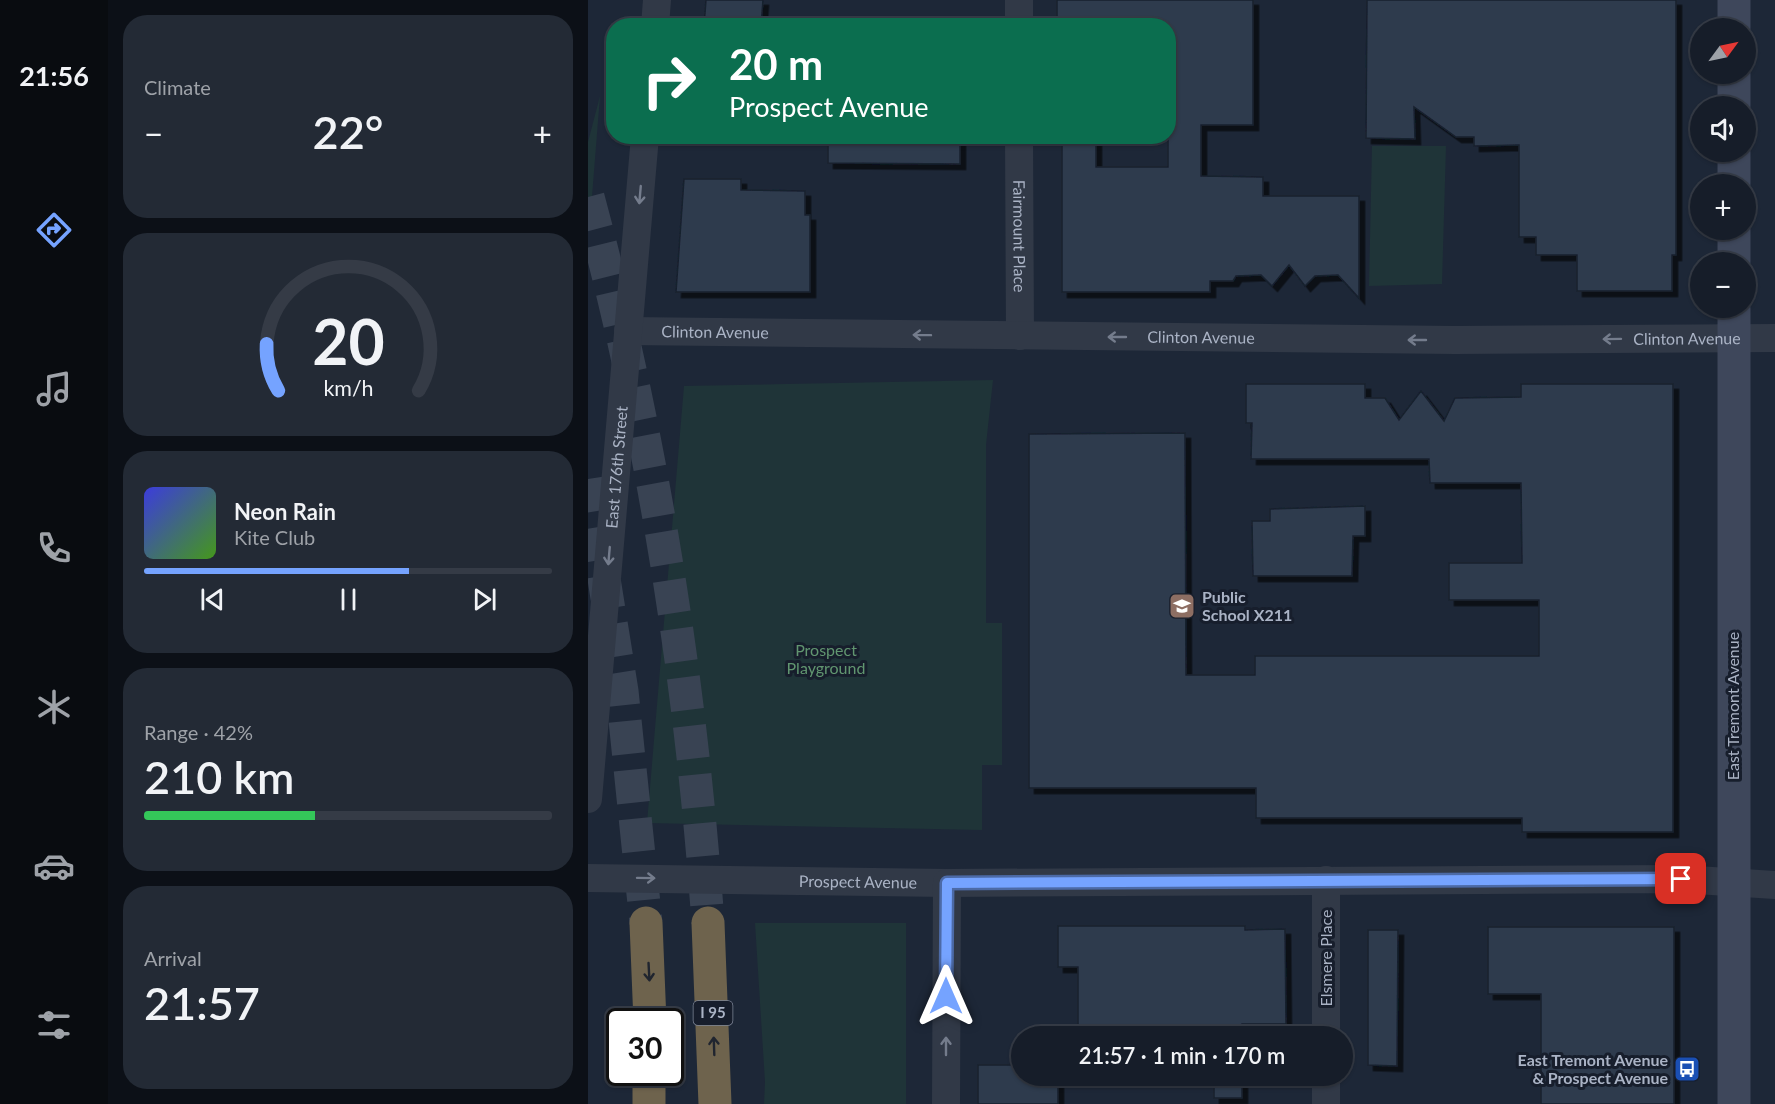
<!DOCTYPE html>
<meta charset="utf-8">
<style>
body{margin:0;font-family:Lato,sans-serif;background:#232a35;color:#f1f3f6;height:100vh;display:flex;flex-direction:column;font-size:22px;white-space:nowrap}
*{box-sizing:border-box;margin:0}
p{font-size:20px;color:#9ea2a8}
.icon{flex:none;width:33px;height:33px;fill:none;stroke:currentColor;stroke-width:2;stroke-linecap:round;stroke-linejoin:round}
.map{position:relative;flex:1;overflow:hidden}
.sheet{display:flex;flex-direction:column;gap:15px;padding:15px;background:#0c1017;width:480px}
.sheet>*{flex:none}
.hud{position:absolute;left:18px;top:18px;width:570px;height:126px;border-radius:24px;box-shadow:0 2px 4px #0004,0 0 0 2px #353b46;background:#0b6e4f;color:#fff;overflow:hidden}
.needle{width:39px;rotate:57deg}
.buttons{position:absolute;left:1102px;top:18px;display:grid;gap:12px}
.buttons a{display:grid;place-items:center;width:66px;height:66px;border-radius:50%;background:#161d29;box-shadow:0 2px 4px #0004,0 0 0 2px #353b46;font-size:30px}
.speed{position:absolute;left:18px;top:1008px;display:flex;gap:12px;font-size:30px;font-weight:700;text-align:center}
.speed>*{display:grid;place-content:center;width:78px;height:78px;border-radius:50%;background:#161d29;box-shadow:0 2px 4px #0004,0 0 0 2px #353b46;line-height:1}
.speed .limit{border:3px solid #111;border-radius:9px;background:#fff;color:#111}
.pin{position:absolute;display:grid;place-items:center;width:51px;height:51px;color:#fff;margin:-26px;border-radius:12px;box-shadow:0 3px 9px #0006}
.me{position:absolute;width:66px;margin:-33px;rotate:0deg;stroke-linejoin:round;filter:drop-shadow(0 0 4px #0008)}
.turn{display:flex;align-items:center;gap:21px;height:126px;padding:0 24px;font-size:27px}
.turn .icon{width:78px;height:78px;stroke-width:2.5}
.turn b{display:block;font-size:42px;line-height:51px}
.big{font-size:45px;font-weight:600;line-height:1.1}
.sheet .card{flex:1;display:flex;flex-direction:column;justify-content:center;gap:9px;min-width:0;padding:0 21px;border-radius:24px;background:#232a35}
.sheet .dial{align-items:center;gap:0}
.dial svg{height:156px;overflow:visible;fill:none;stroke:#353b46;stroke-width:7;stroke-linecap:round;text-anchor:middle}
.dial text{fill:#f1f3f6;stroke:none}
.song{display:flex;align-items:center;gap:18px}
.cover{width:72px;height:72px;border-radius:9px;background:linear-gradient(135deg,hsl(240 70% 55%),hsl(100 70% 35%))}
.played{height:6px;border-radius:3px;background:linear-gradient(90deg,#75a3ff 65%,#353b46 65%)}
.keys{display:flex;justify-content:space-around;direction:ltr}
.heat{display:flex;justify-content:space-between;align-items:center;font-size:33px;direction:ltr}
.charge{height:9px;border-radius:4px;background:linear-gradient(90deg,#34c759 42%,#353b46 0)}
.trip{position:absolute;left:423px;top:1026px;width:342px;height:60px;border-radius:30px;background:#161d29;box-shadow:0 2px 4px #0004,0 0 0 2px #353b46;font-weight:600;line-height:60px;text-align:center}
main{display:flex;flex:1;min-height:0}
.dock{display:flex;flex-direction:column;width:108px;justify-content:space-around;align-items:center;background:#090c10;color:#9ea2a8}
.dock .icon{width:42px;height:42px}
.dock .current{color:#75a3ff}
.dock b{font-size:27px;color:#f1f3f6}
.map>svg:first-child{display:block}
</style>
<main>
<nav class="dock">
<b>21:56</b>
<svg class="icon current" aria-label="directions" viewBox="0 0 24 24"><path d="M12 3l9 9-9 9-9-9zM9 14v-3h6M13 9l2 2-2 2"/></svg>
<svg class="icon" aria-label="music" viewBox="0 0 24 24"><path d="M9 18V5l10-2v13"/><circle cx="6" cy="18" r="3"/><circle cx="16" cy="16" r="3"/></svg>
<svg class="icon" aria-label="phone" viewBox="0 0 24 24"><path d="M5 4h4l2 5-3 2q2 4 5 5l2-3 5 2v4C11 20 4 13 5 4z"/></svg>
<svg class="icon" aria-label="climate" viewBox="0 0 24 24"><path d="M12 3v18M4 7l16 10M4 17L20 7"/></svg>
<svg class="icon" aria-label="car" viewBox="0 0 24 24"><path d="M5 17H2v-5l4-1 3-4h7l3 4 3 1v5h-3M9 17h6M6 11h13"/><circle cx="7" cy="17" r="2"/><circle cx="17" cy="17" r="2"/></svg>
<svg class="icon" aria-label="filters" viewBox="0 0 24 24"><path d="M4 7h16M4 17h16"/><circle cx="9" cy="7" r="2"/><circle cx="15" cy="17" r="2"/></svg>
</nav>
<section class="sheet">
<div class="card"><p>Climate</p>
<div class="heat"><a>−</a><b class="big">22°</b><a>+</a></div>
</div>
<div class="card dial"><svg viewBox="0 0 100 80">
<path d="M14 69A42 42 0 1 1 86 69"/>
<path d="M14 69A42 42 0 0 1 8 45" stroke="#75a3ff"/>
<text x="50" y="56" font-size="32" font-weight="700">20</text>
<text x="50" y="72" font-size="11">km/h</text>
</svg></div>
<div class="card">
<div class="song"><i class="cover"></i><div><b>Neon Rain</b><p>Kite Club</p></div></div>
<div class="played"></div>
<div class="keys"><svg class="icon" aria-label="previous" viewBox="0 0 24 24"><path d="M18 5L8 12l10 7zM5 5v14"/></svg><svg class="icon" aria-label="pause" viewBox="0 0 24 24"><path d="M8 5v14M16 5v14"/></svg><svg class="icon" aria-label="next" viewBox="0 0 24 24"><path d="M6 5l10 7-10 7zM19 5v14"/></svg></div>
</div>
<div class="card"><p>Range · 42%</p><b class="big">210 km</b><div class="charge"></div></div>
<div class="card"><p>Arrival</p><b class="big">21:57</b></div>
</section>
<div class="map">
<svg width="1187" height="1104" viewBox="0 0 1187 1104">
<defs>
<filter id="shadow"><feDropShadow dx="5.5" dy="5.5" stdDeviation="0" flood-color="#0009"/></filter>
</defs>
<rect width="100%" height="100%" fill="#1d2737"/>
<path fill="#1f3438" d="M 12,96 L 3,209 L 0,209 L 0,142 Z
M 784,146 L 858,146 L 854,284 L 781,286 Z
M 405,380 L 398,445 L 398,623 L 414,623 L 414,765 L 394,765 L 394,830 L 59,823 L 96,386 Z
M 167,923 L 318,923 L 318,1104 L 176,1104 L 177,1082 Z"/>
<path fill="#2f3a4e" stroke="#18202e" stroke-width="1.5" filter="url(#shadow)" d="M 118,0 L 175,0 L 173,26 L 116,26 Z
M 469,0 L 665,0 L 665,125 L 613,125 L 613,176 L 675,177 L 675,196 L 771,196 L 771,298 L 750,275 L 727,276 L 717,286 L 701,265 L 684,286 L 673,275 L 648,276 L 645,281 L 622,281 L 622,292 L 474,292 L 474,136 L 508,136 L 508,167 L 580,167 L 580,26 L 469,26 Z
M 779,0 L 1088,0 L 1088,255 L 1084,255 L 1084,291 L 989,291 L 989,255 L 948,255 L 948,237 L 931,237 L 931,145 L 886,146 L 886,137 L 868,137 L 826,107 L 827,139 L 778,138 Z
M 240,136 L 372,136 L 372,164 L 240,163 Z
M 96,179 L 153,179 L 153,190 L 217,191 L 217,215 L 222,215 L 222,292 L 88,292 Z
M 658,384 L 777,384 L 777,398 L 797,398 L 811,420 L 833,391 L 856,421 L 867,398 L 933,397 L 933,384 L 1085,384 L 1085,832 L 934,832 L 934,818 L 668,818 L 668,788 L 441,788 L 441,434 L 597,433 L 598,675 L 667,675 L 667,656 L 951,656 L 951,600 L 861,600 L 861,563 L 934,563 L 933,483 L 842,483 L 841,459 L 663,459 L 664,423 L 658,423 Z
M 777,506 L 777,536 L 765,536 L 764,576 L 665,576 L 664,521 L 682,521 L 682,509 Z
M 470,926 L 657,926 L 657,930 L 697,929 L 698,1024 L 654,1024 L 654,1036 L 490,1036 L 490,967 L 470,967 Z
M 900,927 L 1086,927 L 1086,1104 L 953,1104 L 953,994 L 900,994 Z
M 780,930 L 810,930 L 809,1066 L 780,1065 Z
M 390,1065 L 434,1065 L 434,1076 L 470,1076 L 470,1104 L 390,1104 Z
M 626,1076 L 654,1076 L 654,1098 L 626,1098 Z"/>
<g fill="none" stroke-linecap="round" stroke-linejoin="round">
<path stroke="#394353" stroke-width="33" stroke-dasharray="33 16" stroke-linecap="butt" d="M 0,197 C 64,434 103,679 120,923
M 0,479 L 34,691 L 58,923"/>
<g stroke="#313947" stroke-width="28">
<path d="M 431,0 L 431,26"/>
<path d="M 67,26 L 69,0"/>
<path id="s1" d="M 431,136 L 432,336"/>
<path id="s2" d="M 40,331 L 867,340 L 1187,338"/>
<path id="s3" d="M 0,799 L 57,136"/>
<path id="s4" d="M 0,878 L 359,883 L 1093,879 L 1187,885"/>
<path d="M 738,1036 L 738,880"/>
<path d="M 738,1076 L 738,1104"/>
<path d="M 358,1104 L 359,883"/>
</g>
<path stroke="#3e475b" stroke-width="33" d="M 1146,0 L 1146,28
M 1146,74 L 1146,106
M 1146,152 L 1146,184
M 1146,230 L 1146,262
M 1146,1104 L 1146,308"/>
<path stroke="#6e634d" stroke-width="33" d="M 58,923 L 62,1022
M 120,923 L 127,1104
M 61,1104 L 61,1072"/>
</g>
<defs><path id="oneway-shaft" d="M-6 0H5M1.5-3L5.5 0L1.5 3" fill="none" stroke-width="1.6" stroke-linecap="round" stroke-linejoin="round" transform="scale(1.5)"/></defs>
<g stroke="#747c8c">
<use href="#oneway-shaft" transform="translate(52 195) rotate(95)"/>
<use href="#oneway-shaft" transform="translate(334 335) rotate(-179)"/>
<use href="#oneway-shaft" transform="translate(529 337) rotate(-180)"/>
<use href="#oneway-shaft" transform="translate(1024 339) rotate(179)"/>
<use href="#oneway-shaft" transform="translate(829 340) rotate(-180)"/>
<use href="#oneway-shaft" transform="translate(21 556) rotate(95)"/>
<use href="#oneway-shaft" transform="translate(58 878) rotate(1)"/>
<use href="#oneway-shaft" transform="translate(358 1046) rotate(-90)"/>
</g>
<g stroke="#20252f">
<use href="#oneway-shaft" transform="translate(61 972) rotate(87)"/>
<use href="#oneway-shaft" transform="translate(126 1046) rotate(-92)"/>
</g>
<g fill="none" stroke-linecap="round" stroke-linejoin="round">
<g stroke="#4c6aa6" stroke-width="15">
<path id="route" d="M 358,996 L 359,883 L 1093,879"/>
</g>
<use href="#route" stroke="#75a3ff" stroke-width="10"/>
</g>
<defs>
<g id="school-square" transform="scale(1.35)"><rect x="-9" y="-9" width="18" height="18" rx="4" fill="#8d6e63" stroke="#171e2c"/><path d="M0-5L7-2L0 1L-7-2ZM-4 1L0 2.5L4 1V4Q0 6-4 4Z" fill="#fff"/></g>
<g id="bus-square" transform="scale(1.35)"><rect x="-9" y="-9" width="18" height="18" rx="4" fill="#1a4fb4" stroke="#171e2c"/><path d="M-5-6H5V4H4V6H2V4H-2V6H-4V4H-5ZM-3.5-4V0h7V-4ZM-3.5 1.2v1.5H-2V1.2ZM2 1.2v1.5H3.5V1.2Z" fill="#fff"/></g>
</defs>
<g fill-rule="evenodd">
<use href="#school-square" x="594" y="606"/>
<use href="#bus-square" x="1099" y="1069"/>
</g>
<g text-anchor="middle" stroke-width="6" stroke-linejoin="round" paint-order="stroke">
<rect fill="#171e2c" stroke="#7e8697" stroke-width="1.5" x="105.5" y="1001" width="39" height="24" rx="4.5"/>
<g font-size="15" font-weight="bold" fill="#aab3c5">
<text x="125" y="1018">I 95</text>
</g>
<g font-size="16" fill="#aab3c5" stroke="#171e2c">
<text dy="6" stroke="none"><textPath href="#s1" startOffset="100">Fairmount Place</textPath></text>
<text dy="6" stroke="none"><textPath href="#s2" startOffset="87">Clinton Avenue</textPath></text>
<text dy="6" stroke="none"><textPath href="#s2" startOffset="573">Clinton Avenue</textPath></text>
<text dy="6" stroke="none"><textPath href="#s2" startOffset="1059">Clinton Avenue</textPath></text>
<text dy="6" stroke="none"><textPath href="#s3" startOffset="333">East 176th Street</textPath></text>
<text transform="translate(1145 706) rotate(-90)" y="6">East Tremont Avenue</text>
<text dy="6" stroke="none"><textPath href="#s4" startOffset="270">Prospect Avenue</textPath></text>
<text transform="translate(738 958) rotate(-90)" y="6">Elsmere Place</text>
</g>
<g font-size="16" font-weight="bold" fill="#aab3c5" stroke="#171e2c" text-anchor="start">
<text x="614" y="603">Public<tspan x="614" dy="18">School X211</tspan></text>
<text x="1080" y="1066" text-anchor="end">East Tremont Avenue<tspan x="1080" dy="18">&amp; Prospect Avenue</tspan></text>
</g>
<g font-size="16" fill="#619670" stroke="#171e2c">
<text x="238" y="656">Prospect<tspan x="238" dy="18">Playground</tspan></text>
</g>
</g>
</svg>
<div class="buttons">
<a><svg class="needle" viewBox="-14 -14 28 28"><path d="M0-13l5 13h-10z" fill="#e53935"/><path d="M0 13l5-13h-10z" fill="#9ea2a8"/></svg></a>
<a><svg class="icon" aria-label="sound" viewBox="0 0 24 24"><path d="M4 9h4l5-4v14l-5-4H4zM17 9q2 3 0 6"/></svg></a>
<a>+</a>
<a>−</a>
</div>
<div class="speed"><div class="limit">30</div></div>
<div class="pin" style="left:1093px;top:879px;background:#d93025"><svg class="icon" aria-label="arrive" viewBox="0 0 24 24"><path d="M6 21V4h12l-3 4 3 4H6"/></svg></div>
<svg class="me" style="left:358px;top:996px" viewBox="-20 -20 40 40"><path d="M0-17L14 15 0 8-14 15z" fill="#75a3ff" stroke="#fff" stroke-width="4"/></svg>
<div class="trip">21:57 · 1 min · 170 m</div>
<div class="hud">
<div class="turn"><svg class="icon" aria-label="right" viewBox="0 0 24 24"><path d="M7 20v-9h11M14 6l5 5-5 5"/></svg><div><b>20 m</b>Prospect Avenue</div></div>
</div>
</div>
</main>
